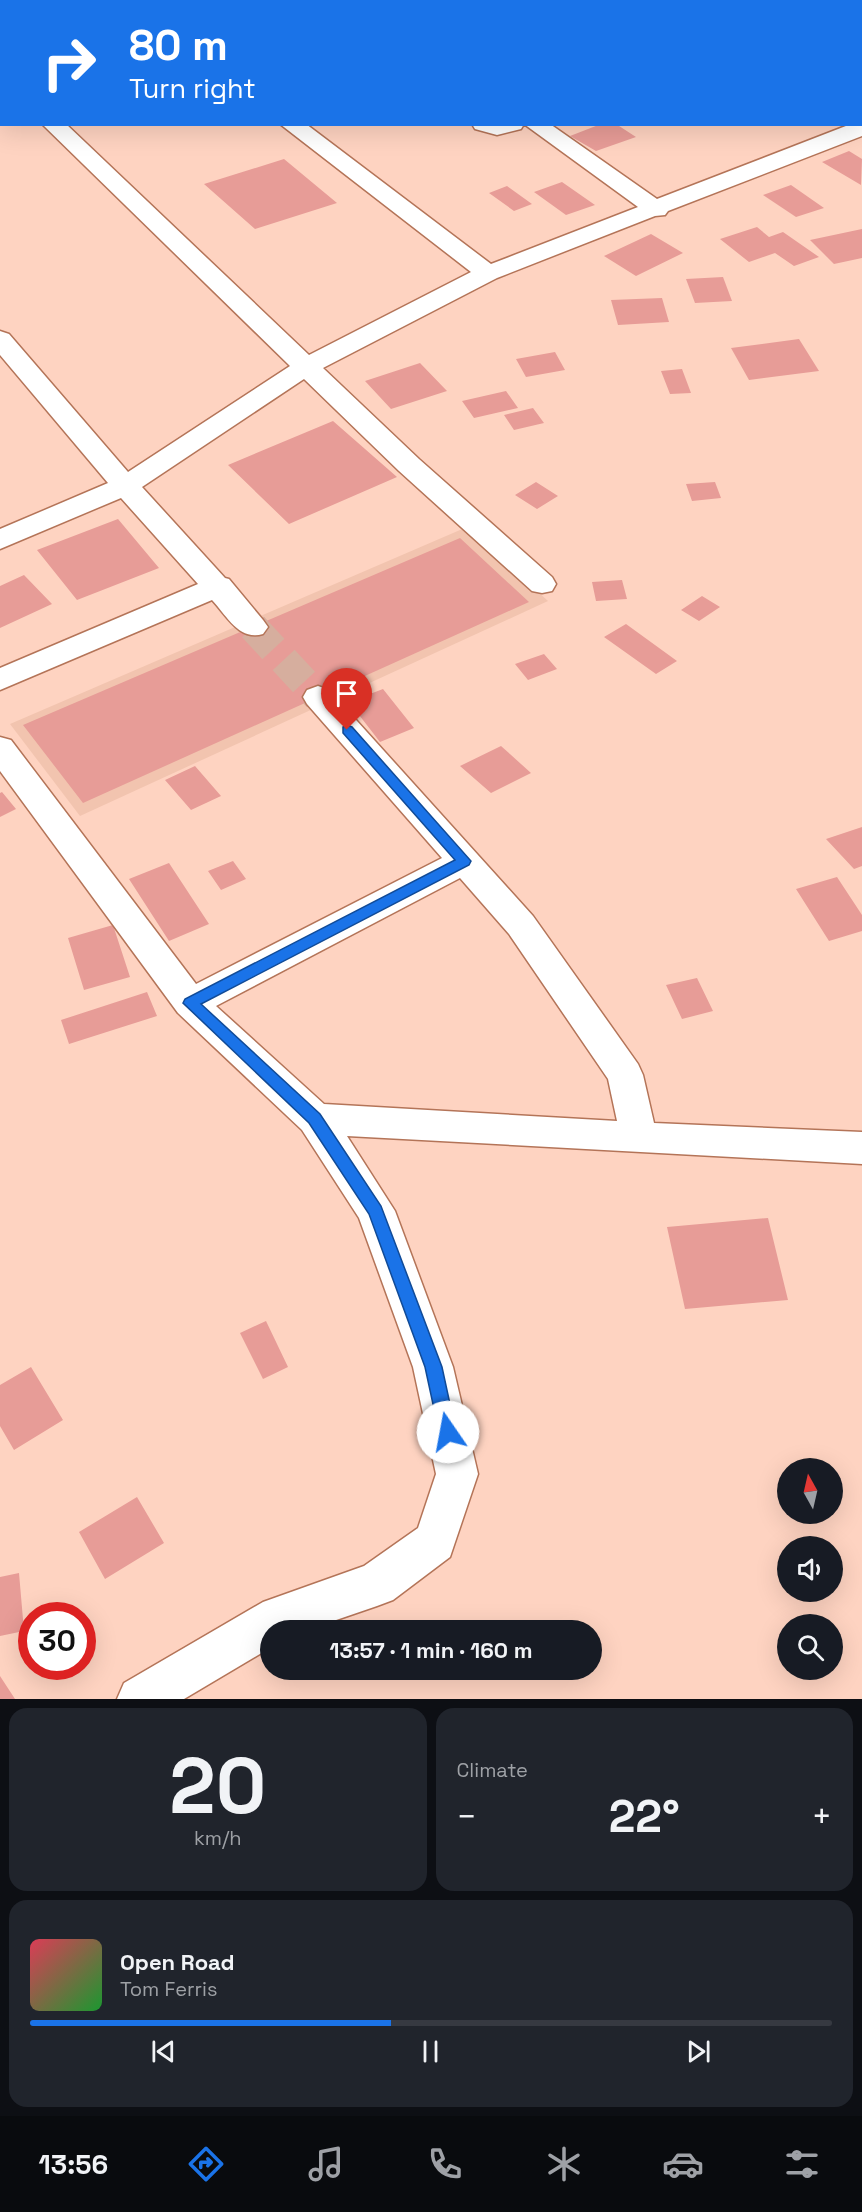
<!DOCTYPE html>
<meta charset="utf-8">
<style>
body{margin:0;font-family:"Space Grotesk",sans-serif;background:#20242c;color:#f1f3f6;height:100vh;display:flex;flex-direction:column;font-size:22px;white-space:nowrap}
*{box-sizing:border-box;margin:0}
p{font-size:20px;color:#9ea1a6}
.icon{flex:none;width:33px;height:33px;fill:none;stroke:currentColor;stroke-width:2;stroke-linecap:round;stroke-linejoin:round}
.map{position:relative;height:1699px;overflow:hidden}
.details{display:flex;flex-direction:column;gap:9px;padding:9px;background:#0d0f14;flex:1}
.details>*{flex:none}
.banner{position:absolute;left:0px;top:0px;width:862px;height:126px;box-shadow:0 6px 24px #0002;background:#1a73e8;color:#fff;overflow:hidden}
.needle{width:39px;rotate:352deg}
.buttons{position:absolute;left:777px;top:1458px;display:grid;gap:12px}
.buttons a{display:grid;place-items:center;width:66px;height:66px;border-radius:50%;background:#171b24;box-shadow:0 6px 24px #0002;font-size:30px}
.speed{position:absolute;left:18px;top:1602px;display:flex;gap:12px;font-size:30px;font-weight:700;text-align:center}
.speed>*{display:grid;place-content:center;width:78px;height:78px;border-radius:50%;background:#171b24;box-shadow:0 6px 24px #0002;line-height:1}
.speed .limit{border:9px solid #d22;background:#fff;color:#111}
.pin{position:absolute;display:grid;place-items:center;width:51px;height:51px;color:#fff;margin:-62px -26px;border-radius:50% 50% 50% 0;rotate:-45deg;box-shadow:0 0 6px #0007}
.pin .icon{rotate:45deg}
.me{position:absolute;width:66px;margin:-33px;rotate:348deg;stroke-linejoin:round;filter:drop-shadow(0 0 4px #0008)}
.turn{display:flex;align-items:center;gap:21px;height:126px;padding:0 30px;font-size:27px}
.turn .icon{width:78px;height:78px;stroke-width:2.5}
.turn b{display:block;font-size:42px;line-height:51px}
.big{font-size:45px;font-weight:700;line-height:1.1}
.details .widget{flex:1;display:flex;flex-direction:column;justify-content:center;gap:9px;min-width:0;padding:0 21px;border-radius:18px;background:#20242c}
.details .dial{align-items:center;gap:0}
.dial b{font-size:78px;line-height:1}
.song{display:flex;align-items:center;gap:18px}
.cover{width:72px;height:72px;border-radius:9px;background:linear-gradient(135deg,hsl(350 70% 55%),hsl(130 70% 35%))}
.played{height:6px;border-radius:3px;background:linear-gradient(90deg,#1a73e8 45%,#363941 45%)}
.keys{display:flex;justify-content:space-around;direction:ltr}
.heat{display:flex;justify-content:space-between;align-items:center;font-size:33px;direction:ltr}
.details .tiles{flex:1;display:grid;gap:9px;grid-template-columns:1fr 1fr}
.widget:last-child{grid-column:span 2}
.trip{position:absolute;left:260px;top:1620px;width:342px;height:60px;border-radius:30px;background:#171b24;box-shadow:0 6px 24px #0002;font-weight:700;line-height:60px;text-align:center}
.tabs{display:flex;height:96px;justify-content:space-around;align-items:center;background:#090b0e;color:#9ea1a6}
.tabs .icon{width:42px;height:42px}
.tabs .selected{color:#1a73e8}
.tabs b{font-size:27px;color:#f1f3f6}
.map>svg:first-child{display:block}
</style>
<div class="map">
<svg width="862" height="1699" viewBox="0 0 862 1699">
<rect width="100%" height="100%" fill="#fed3c1"/>
<path fill="#f2c4af" d="M 467,527 L 548,601 L 80,816 L 10,724 Z"/>
<path fill="#e79c97" d="M 601,124 L 616,124 L 636,137 L 596,151 L 570,136 Z
M 849,151 L 862,159 L 861,185 L 822,162 Z
M 284,159 L 337,203 L 255,229 L 204,184 Z
M 562,182 L 595,205 L 566,215 L 534,192 Z
M 791,185 L 824,208 L 796,217 L 763,195 Z
M 507,186 L 532,204 L 514,211 L 489,193 Z
M 757,227 L 769,237 L 783,232 L 819,257 L 794,266 L 775,253 L 749,262 L 720,239 Z
M 862,229 L 862,258 L 834,264 L 810,240 Z
M 651,234 L 683,253 L 636,276 L 604,256 Z
M 723,277 L 732,301 L 695,303 L 686,279 Z
M 662,298 L 669,322 L 618,325 L 611,300 Z
M 799,339 L 819,371 L 749,380 L 731,348 Z
M 555,352 L 565,370 L 526,377 L 516,359 Z
M 420,363 L 447,391 L 391,409 L 365,381 Z
M 682,369 L 691,393 L 670,394 L 661,371 Z
M 506,391 L 518,408 L 474,418 L 462,401 Z
M 533,408 L 544,423 L 514,430 L 504,415 Z
M 333,421 L 397,477 L 289,524 L 228,465 Z
M 536,482 L 558,496 L 537,509 L 515,495 Z
M 715,482 L 721,498 L 692,501 L 686,484 Z
M 118,519 L 159,568 L 77,600 L 37,550 Z
M 460,538 L 529,602 L 83,803 L 23,725 Z
M 24,575 L 52,604 L 0,628 L 0,586 Z
M 622,580 L 627,599 L 596,601 L 592,582 Z
M 702,596 L 720,607 L 699,621 L 681,610 Z
M 626,624 L 677,661 L 656,674 L 604,637 Z
M 544,654 L 557,669 L 528,680 L 515,664 Z
M 383,689 L 414,728 L 380,742 L 349,702 Z
M 501,746 L 531,773 L 491,793 L 460,766 Z
M 195,766 L 221,796 L 191,810 L 165,780 Z
M 2,792 L 16,809 L 0,817 L 0,793 Z
M 862,827 L 862,866 L 854,869 L 826,839 Z
M 233,861 L 246,879 L 221,890 L 208,871 Z
M 169,863 L 209,924 L 169,941 L 129,879 Z
M 837,877 L 862,915 L 862,931 L 829,941 L 796,889 Z
M 113,925 L 130,977 L 84,990 L 68,938 Z
M 697,978 L 713,1011 L 682,1019 L 666,985 Z
M 147,992 L 157,1016 L 69,1044 L 61,1020 Z
M 768,1218 L 788,1300 L 685,1309 L 667,1227 Z
M 266,1321 L 288,1367 L 263,1379 L 240,1333 Z
M 31,1367 L 63,1420 L 14,1450 L 0,1426 L 0,1385 Z
M 137,1497 L 164,1543 L 105,1579 L 79,1532 Z
M 19,1573 L 24,1631 L 0,1636 L 0,1577 Z
M 0,1676 L 15,1699 L 0,1699 Z"/>
<g fill="none" stroke-linecap="round" stroke-linejoin="round">
<path stroke="#d6ae9e" stroke-width="30" stroke-dasharray="30 15" stroke-linecap="butt" d="M 253,627 L 318,697"/>
<g stroke="#b47458" stroke-width="3">
<path id="minor" d="M 143,0 L 163,0 L 164,2 L 144,2 Z
M 337,0 L 358,0 L 359,2 L 338,2 Z
M 861,59 L 862,59 L 862,71 L 861,71 Z
M 0,68 L 2,68 L 2,81 L 0,81 Z
M 862,121 L 862,136 L 668,211 L 665,215 L 655,216 L 497,278 L 323,368 L 419,459 L 552,577 L 556,584 L 552,591 L 542,593 L 532,591 L 399,471 L 304,379 L 142,487 L 225,578 L 229,579 L 263,620 L 268,627 L 263,634 C 239,641 227,616 212,600 L 0,690 L 0,668 L 198,584 L 121,498 L 0,549 L 0,529 L 108,483 L 0,355 L 0,331 L 9,334 L 128,472 L 290,366 L 42,124 L 66,124 L 309,355 L 471,272 L 280,124 L 306,124 L 491,264 L 638,207 L 524,124 L 550,124 L 657,199 L 851,124 L 861,124 Z
M 472,124 L 524,124 L 521,129 L 497,135 L 475,129 Z
M 318,686 L 329,690 L 533,916 L 638,1064 L 643,1075 L 654,1123 L 862,1132 L 862,1164 L 347,1136 L 395,1211 L 453,1367 L 478,1474 L 450,1557 L 393,1600 L 377,1606 L 307,1630 L 270,1630 L 270,1648 L 184,1699 L 117,1699 L 124,1683 L 263,1602 L 364,1566 L 418,1528 L 436,1474 L 413,1367 L 359,1218 L 302,1130 L 178,1013 L 0,771 L 0,737 L 11,740 L 196,984 L 442,858 L 307,704 L 303,697 L 307,690 ZM 460,878 L 509,934 L 608,1079 L 617,1121 L 324,1104 L 216,1006 Z"/>
</g>
<use href="#minor" fill="#fff" fill-rule="evenodd"/>
</g>
<path fill="#1a73e8" stroke="#114b97" stroke-width="1.5" d="M 347,725 L 352,727 L 471,861 L 469,865 L 201,1004 L 320,1114 L 381,1206 L 442,1367 L 456,1432 L 454,1437 L 448,1440 L 441,1437 L 439,1432 L 425,1367 L 369,1214 L 309,1123 L 183,1003 L 185,999 L 455,860 L 343,733 L 343,727 Z"/>
</svg>
<div class="buttons">
<a><svg class="needle" viewBox="-14 -14 28 28"><path d="M0-13l5 13h-10z" fill="#e53935"/><path d="M0 13l5-13h-10z" fill="#9ea1a6"/></svg></a>
<a><svg class="icon" aria-label="sound" viewBox="0 0 24 24"><path d="M4 9h4l5-4v14l-5-4H4zM17 9q2 3 0 6"/></svg></a>
<a><svg class="icon" aria-label="search" viewBox="0 0 24 24"><circle cx="10" cy="10" r="6"/><path d="M15 15l6 6"/></svg></a>
</div>
<div class="speed"><div class="limit">30</div></div>
<div class="pin" style="left:347px;top:730px;background:#d93025"><svg class="icon" aria-label="arrive" viewBox="0 0 24 24"><path d="M6 21V4h12l-3 4 3 4H6"/></svg></div>
<svg class="me" style="left:448px;top:1432px" viewBox="-20 -20 40 40"><circle r="19" fill="#fff"/><path d="M0-13L10 11 0 6-10 11z" fill="#1a73e8"/></svg>
<div class="trip">13:57 · 1 min · 160 m</div>
<div class="banner">
<div class="turn"><svg class="icon" aria-label="right" viewBox="0 0 24 24"><path d="M7 20v-9h11M14 6l5 5-5 5"/></svg><div><b>80 m</b>Turn right</div></div>
</div>
</div>
<section class="details">
<div class="tiles">
<div class="widget dial"><b>20</b><p>km/h</p></div>
<div class="widget"><p>Climate</p>
<div class="heat"><a>−</a><b class="big">22°</b><a>+</a></div>
</div>
<div class="widget">
<div class="song"><i class="cover"></i><div><b>Open Road</b><p>Tom Ferris</p></div></div>
<div class="played"></div>
<div class="keys"><svg class="icon" aria-label="previous" viewBox="0 0 24 24"><path d="M18 5L8 12l10 7zM5 5v14"/></svg><svg class="icon" aria-label="pause" viewBox="0 0 24 24"><path d="M8 5v14M16 5v14"/></svg><svg class="icon" aria-label="next" viewBox="0 0 24 24"><path d="M6 5l10 7-10 7zM19 5v14"/></svg></div>
</div>
</div>
</section>
<nav class="tabs">
<b>13:56</b>
<svg class="icon selected" aria-label="directions" viewBox="0 0 24 24"><path d="M12 3l9 9-9 9-9-9zM9 14v-3h6M13 9l2 2-2 2"/></svg>
<svg class="icon" aria-label="music" viewBox="0 0 24 24"><path d="M9 18V5l10-2v13"/><circle cx="6" cy="18" r="3"/><circle cx="16" cy="16" r="3"/></svg>
<svg class="icon" aria-label="phone" viewBox="0 0 24 24"><path d="M5 4h4l2 5-3 2q2 4 5 5l2-3 5 2v4C11 20 4 13 5 4z"/></svg>
<svg class="icon" aria-label="climate" viewBox="0 0 24 24"><path d="M12 3v18M4 7l16 10M4 17L20 7"/></svg>
<svg class="icon" aria-label="car" viewBox="0 0 24 24"><path d="M5 17H2v-5l4-1 3-4h7l3 4 3 1v5h-3M9 17h6M6 11h13"/><circle cx="7" cy="17" r="2"/><circle cx="17" cy="17" r="2"/></svg>
<svg class="icon" aria-label="filters" viewBox="0 0 24 24"><path d="M4 7h16M4 17h16"/><circle cx="9" cy="7" r="2"/><circle cx="15" cy="17" r="2"/></svg>
</nav>
